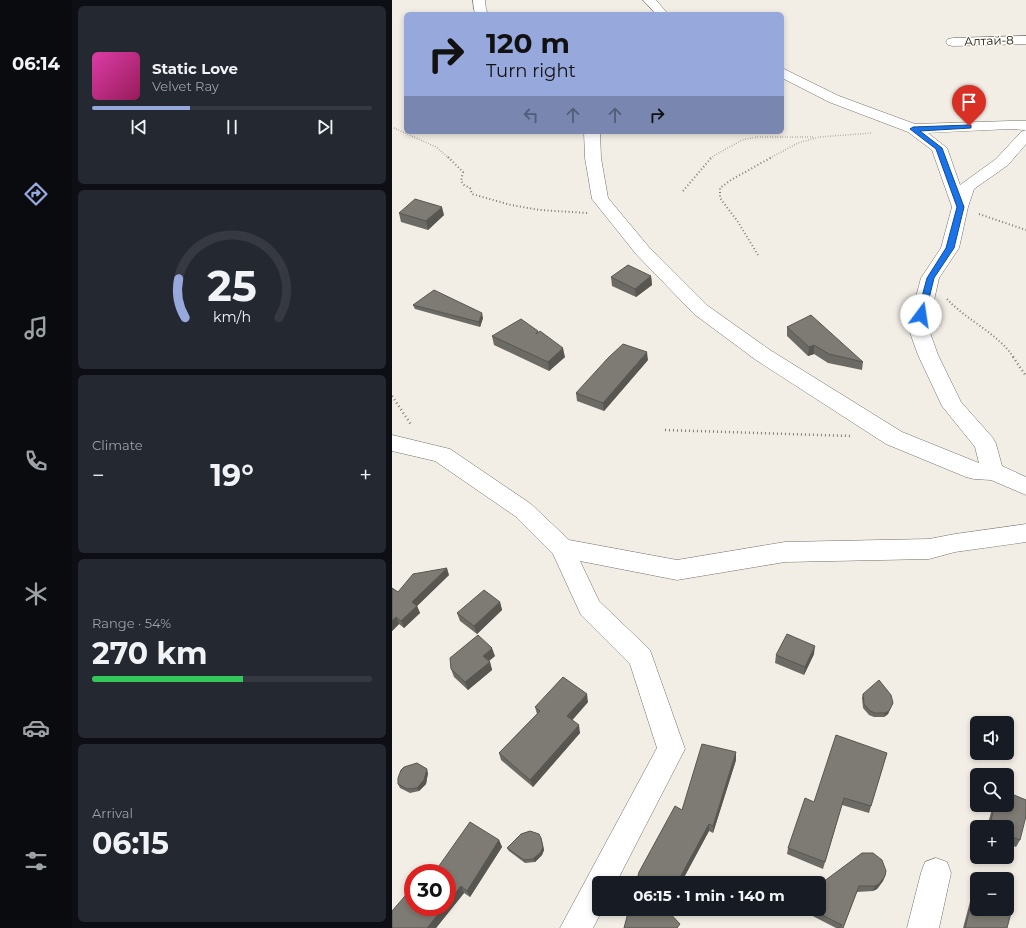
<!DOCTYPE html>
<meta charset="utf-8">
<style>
body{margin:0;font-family:Montserrat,sans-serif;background:#242831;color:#f1f3f6;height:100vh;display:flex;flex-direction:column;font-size:15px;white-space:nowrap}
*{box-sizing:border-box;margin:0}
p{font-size:13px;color:#9ea1a6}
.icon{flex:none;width:22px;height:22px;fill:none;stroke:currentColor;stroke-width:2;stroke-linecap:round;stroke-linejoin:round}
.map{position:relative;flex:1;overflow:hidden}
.details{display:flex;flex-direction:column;gap:6px;padding:6px;background:#0d0f14;width:320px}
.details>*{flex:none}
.top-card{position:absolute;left:12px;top:12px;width:380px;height:122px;border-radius:6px;box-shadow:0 2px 6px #0003;background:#96a8dc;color:#111;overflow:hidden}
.buttons{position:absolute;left:578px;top:716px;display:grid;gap:8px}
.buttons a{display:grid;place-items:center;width:44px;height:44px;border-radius:6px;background:#171b24;box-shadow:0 2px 6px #0003;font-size:20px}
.speed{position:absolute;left:12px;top:864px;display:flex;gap:8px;font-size:20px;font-weight:700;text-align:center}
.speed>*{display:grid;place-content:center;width:52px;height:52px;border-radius:50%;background:#171b24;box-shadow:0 2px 6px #0003;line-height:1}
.speed .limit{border:6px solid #d22;background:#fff;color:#111}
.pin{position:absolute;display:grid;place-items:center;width:34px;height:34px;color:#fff;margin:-41px -17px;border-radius:50% 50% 50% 0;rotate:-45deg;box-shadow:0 0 4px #0007}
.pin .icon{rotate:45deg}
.me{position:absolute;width:44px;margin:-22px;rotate:14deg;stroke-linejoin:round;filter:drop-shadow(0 0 3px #0008)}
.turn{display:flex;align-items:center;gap:14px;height:84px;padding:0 16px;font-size:18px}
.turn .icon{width:52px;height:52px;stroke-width:2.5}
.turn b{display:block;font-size:28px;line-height:34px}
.lanes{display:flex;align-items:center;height:38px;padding:0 16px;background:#0003;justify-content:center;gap:20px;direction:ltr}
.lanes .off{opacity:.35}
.big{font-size:30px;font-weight:700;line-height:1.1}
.details .widget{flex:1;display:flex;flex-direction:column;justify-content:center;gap:6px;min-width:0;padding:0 14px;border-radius:6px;background:#242831}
.details .dial{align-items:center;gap:0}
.dial svg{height:104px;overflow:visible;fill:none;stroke:#363941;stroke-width:7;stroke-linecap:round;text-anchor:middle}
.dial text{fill:#f1f3f6;stroke:none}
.song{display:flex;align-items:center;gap:12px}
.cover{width:48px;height:48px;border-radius:6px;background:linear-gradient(135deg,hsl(320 70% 55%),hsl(330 70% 35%))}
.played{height:4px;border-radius:2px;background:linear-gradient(90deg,#96a8dc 35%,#363941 35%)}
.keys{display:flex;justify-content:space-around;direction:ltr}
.heat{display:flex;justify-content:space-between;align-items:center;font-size:22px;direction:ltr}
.charge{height:6px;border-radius:3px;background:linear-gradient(90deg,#34c759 54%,#363941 0)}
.trip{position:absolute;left:200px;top:876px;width:234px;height:40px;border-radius:6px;background:#171b24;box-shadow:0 2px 6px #0003;font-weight:700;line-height:40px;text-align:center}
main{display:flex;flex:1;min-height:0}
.tabs{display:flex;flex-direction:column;width:72px;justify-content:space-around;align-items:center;background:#090b0e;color:#9ea1a6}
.tabs .icon{width:28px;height:28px}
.tabs .selected{color:#96a8dc}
.tabs b{font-size:18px;color:#f1f3f6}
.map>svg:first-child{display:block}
</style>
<main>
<nav class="tabs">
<b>06:14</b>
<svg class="icon selected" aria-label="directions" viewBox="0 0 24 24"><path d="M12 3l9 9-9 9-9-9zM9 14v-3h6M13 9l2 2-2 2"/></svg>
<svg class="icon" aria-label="music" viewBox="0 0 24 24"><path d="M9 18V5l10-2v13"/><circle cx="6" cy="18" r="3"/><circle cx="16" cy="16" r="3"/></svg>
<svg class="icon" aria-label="phone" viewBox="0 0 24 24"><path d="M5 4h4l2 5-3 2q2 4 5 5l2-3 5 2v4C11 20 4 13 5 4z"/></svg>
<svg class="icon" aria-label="climate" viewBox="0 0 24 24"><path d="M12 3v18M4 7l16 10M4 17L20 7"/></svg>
<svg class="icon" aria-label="car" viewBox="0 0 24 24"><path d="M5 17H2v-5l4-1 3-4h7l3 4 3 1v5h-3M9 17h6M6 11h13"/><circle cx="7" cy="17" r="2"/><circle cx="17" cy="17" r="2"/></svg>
<svg class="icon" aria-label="filters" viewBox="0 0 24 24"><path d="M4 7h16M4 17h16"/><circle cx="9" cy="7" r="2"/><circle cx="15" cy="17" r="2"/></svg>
</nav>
<section class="details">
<div class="widget">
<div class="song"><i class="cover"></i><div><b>Static Love</b><p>Velvet Ray</p></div></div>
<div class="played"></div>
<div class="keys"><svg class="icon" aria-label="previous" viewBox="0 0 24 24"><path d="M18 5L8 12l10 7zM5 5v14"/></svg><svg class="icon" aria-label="pause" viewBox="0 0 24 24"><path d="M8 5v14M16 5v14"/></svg><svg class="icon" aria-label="next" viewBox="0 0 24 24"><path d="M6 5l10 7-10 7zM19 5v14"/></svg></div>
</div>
<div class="widget dial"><svg viewBox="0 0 100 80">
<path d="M14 69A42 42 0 1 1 86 69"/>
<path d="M14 69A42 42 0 0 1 9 39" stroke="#96a8dc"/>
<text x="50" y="56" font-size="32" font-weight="700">25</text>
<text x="50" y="72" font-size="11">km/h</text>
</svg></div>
<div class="widget"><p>Climate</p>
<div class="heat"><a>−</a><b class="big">19°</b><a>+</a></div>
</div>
<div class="widget"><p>Range · 54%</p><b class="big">270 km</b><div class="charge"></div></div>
<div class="widget"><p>Arrival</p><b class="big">06:15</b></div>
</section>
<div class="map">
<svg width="634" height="928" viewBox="0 0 634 928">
<rect width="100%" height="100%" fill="#f2eee6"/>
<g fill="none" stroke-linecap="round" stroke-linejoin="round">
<g stroke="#747069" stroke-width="1">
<path id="street" d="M 81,0 L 93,0 L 94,10 L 97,14 L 85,14 L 82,10 Z
M 251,0 L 264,0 L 276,14 L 264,14 Z
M 634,36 L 634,44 L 561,46 L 556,45 L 554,42 L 556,39 L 561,38 Z
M 390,68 L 447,96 L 523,124 L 618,121 L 634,121 L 634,144 L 616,165 L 582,189 L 576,207 L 567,248 L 547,278 L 536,327 L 546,355 L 569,402 L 601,438 L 604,444 L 610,466 L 634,477 L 634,495 L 599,480 L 582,479 L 574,477 L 494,444 L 364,360 L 302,314 L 244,254 L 200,199 L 193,158 L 192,132 L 208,132 L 209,158 L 216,198 L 256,246 L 316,306 L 378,350 L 510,432 L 587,463 L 583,447 L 550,406 L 526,355 L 516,327 L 529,278 L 549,248 L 560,207 L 540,150 L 516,132 L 437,102 L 390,78 ZM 618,129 L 634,130 L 629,132 L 604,159 L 568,185 L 555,148 L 536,133 Z
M 0,435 L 58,449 L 139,504 L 177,540 L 285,560 L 393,542 L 537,539 L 563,534 L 634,524 L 634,542 L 563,552 L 537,559 L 393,562 L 285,580 L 188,561 L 207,601 L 258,650 L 293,749 L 224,883 L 207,883 L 207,909 L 211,909 L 201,928 L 168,928 L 265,748 L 238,664 L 189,615 L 161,554 L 123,516 L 43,461 L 0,451 Z
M 544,858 L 555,862 L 559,873 L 547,928 L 515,928 L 529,873 L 533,862 Z"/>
</g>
<path stroke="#7e7b76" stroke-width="1.5" stroke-dasharray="0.5 2" stroke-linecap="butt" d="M 2,128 L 44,147 L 57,158
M 318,158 L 350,140 L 365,137 L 422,137
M 378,158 L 406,143 L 427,137 L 480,133"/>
<path stroke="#7e7b76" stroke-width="2" stroke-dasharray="1 2.5" stroke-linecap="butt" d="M 56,157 L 71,172 L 69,181 L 72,185 L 78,188 L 80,194 L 119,205 L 148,210 L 195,213
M 291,191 L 320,157
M 587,214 L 634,230
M 366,255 L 346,222 L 328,198 L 328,188 L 339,180 L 380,157
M 555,299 C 574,320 607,334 622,358"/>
<path stroke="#7e7b76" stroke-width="2.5" stroke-dasharray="1 3" stroke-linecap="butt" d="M 621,357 L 634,376
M 0,396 L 20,426
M 273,430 L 458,436"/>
<use href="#street" fill="#fff" fill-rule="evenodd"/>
</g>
<path fill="#6c6a64" d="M 7,213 L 52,215 L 36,230 L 9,222 Z
M 259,276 L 260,285 L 244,297 L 220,286 L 219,277 Z
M 21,305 L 91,318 L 88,327 L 23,309 Z
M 395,327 L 471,362 L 470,370 L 436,363 L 422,354 L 416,356 L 395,336 Z
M 147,332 L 173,357 L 157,371 L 102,345 L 100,336 Z
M 256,360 L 212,411 L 185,401 L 184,393 Z
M 57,575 L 25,606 L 28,613 L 12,628 L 7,624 L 0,631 L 0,588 L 6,592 Z
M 108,602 L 110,610 L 85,634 L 68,621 L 65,613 Z
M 422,654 L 412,675 L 383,663 L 384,655 Z
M 103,656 L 97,661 L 98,662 L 100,670 L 76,690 L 62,677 L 59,669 Z
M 471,694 L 501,703 L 499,707 L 496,714 L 492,717 L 482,717 L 477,715 L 471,708 L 470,698 Z
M 196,702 L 180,720 L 188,733 L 141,787 L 109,760 L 107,753 L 145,714 L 143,707 Z
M 495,753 L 477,813 L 450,805 L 431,869 L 395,854 L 396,848 L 422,802 Z
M 344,760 L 321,833 L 317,831 L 289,883 L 244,883 L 290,810 Z
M 36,773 L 34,784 L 27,791 L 18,793 L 8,788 L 6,784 Z
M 601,805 L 615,805 L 628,840 L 624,847 L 615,843 L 615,827 L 595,827 Z
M 149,838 L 152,850 L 150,855 L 143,862 L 133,863 L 117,851 L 115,848 Z
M 107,840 L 110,847 L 78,897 L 72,893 L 44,928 L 0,928 L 55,873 Z
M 493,876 L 491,881 L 485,889 L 481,891 L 465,892 L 451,928 L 444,928 L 407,909 L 427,909 L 427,885 Z
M 582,892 L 615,928 L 571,928 L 579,898 Z"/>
<path fill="#585651" d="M 50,207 L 52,215 L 36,230 L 34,221 Z
M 259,276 L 260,285 L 244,297 L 243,289 Z
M 90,313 L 91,318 L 88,327 L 87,322 Z
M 422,345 L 422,354 L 416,356 L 417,347 Z
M 171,348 L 173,357 L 157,371 L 156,362 Z
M 255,352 L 256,360 L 212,411 L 211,403 Z
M 55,568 L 57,575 L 25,606 L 28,613 L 12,628 L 9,621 L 20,602 Z
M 108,602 L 110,610 L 85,634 L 82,626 Z
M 4,617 L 7,624 L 0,631 L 0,621 Z
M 423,646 L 422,654 L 412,675 L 413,667 Z
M 100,648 L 103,656 L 93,664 L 91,656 Z
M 98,662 L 100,670 L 76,690 L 73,682 Z
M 195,694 L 196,702 L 177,724 L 175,716 Z
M 501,703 L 499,707 L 496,714 L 492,717 L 493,713 Z
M 187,725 L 188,733 L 141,787 L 138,780 Z
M 344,752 L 344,760 L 321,833 L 321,826 Z
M 35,769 L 36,773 L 34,784 L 27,791 L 25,788 Z
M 317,824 L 317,831 L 289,883 L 285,883 Z
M 149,838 L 152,850 L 150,855 L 143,862 L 141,859 Z
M 107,840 L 110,847 L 78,897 L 75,891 Z
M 493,876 L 491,881 L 485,889 L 481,891 L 483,886 Z
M 69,886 L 72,893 L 44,928 L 35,928 L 52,907 L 55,907 L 55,904 Z"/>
<path fill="#7e7b74" stroke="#585651" d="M 23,199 L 50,207 L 34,221 L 7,213 Z
M 236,265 L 259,276 L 243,289 L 219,277 Z
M 42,290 L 90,313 L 87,322 L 21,305 Z
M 419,315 L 471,362 L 437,354 L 422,345 L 417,347 L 395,327 Z
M 129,319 L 146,331 L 144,334 L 148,331 L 171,348 L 156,362 L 100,336 Z
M 231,344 L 255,352 L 211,403 L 184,393 L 216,358 Z
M 55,568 L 20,602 L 25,606 L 9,621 L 4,617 L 0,621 L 0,588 L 6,592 L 21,574 Z
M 92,590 L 108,602 L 82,626 L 65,613 Z
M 395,634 L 423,646 L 413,667 L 384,655 Z
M 86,635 L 100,648 L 91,656 L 98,662 L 73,682 L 59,669 L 58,658 Z
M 171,677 L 195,694 L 175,716 L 187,725 L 138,780 L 107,753 L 148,711 L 143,707 Z
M 487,680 L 499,695 L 501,703 L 497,711 L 493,713 L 483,713 L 478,711 L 472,704 L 471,694 Z
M 444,735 L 495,753 L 479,806 L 452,798 L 433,862 L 396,848 L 413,798 L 422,802 Z
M 310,744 L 344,752 L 321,826 L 317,824 L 285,883 L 244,883 L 247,872 L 283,806 L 290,810 Z
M 25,763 L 35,769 L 32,780 L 25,788 L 15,789 L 6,784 L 6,778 L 9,770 L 12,767 Z
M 615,792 L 634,800 L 634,816 L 628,840 L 615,835 L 615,827 L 597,827 L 603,805 L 615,805 Z
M 78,822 L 107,840 L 75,891 L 69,886 L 55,904 L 55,873 L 42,873 Z
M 138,831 L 147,834 L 149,838 L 151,847 L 149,852 L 141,859 L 132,860 L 115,848 L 129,834 Z
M 470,853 L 481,853 L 490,860 L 494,871 L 493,876 L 487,884 L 483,886 L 467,886 L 451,928 L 446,928 L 450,925 L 418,909 L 427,909 L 427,885 Z
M 20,888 L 21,889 L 21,907 L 52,907 L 35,928 L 0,928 L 0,911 Z
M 582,892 L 585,893 L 585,909 L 615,909 L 615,907 L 620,909 L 615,928 L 573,928 Z
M 237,909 L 274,909 L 288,924 L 285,928 L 232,928 Z"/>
<path fill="#1a73e8" stroke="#114b97" d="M 577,125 L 579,125 L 579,128 L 528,131 L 550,148 L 572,207 L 562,248 L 542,278 L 533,315 L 529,318 L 525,315 L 535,278 L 554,248 L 565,207 L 544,149 L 518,129 L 521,127 Z"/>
<g text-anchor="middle" stroke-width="3" stroke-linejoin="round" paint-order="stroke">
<g font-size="12" fill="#191815" stroke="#fffcf5">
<text transform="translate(597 41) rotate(-2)" y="4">Алтай-8</text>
</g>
</g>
</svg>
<div class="buttons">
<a><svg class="icon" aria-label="sound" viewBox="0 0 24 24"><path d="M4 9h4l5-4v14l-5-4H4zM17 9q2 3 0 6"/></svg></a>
<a><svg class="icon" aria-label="search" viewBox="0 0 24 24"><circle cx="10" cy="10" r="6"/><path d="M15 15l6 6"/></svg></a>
<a>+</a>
<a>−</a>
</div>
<div class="speed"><div class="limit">30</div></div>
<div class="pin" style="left:577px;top:126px;background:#d93025"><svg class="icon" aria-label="arrive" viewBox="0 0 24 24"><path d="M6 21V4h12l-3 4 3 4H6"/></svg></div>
<svg class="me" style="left:529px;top:315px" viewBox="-20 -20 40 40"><circle r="19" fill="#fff"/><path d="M0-13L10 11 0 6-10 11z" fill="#1a73e8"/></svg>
<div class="trip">06:15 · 1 min · 140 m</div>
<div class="top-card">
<div class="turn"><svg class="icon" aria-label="right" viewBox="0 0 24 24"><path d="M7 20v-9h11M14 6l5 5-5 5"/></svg><div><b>120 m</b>Turn right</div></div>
<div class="lanes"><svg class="icon off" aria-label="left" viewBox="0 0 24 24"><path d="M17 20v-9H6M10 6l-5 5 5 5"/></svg><svg class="icon off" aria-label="ahead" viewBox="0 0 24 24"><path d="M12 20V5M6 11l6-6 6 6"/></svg><svg class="icon off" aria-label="ahead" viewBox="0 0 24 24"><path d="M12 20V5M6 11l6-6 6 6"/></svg><svg class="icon" aria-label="right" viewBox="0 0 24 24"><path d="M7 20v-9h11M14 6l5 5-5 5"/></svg></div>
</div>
</div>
</main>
